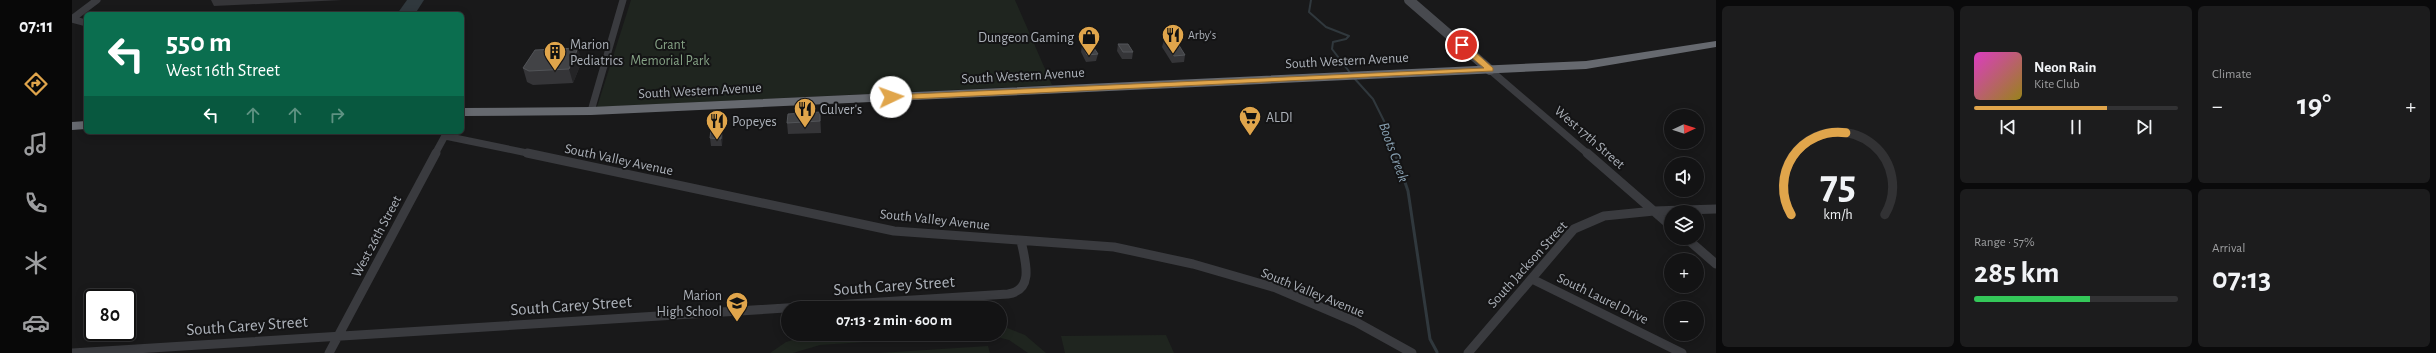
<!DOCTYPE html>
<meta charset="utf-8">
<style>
body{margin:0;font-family:"Alegreya Sans",sans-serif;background:#1c1c1d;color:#f1f3f6;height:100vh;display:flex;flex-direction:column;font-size:15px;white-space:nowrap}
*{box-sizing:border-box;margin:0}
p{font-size:13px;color:#9d9ea0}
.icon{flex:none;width:22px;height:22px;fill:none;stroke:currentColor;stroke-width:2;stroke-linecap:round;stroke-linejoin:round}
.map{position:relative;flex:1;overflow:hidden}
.panel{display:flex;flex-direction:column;gap:6px;padding:6px;background:#0a0a0b;width:720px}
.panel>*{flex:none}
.guide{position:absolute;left:12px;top:12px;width:380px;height:122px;border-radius:6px;box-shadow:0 2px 10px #0003,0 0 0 1px #323234;background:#0b6e4f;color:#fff;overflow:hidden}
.needle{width:26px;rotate:86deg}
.controls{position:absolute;left:1592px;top:109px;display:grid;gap:8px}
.controls a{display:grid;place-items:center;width:40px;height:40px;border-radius:50%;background:#131314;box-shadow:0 2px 10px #0003,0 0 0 1px #323234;font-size:20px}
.speed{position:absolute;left:12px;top:289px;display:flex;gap:8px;font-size:20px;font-weight:700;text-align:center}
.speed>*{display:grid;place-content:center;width:52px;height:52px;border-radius:50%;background:#131314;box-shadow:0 2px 10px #0003,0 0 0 1px #323234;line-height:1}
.speed .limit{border:2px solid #111;border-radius:6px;background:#fff;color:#111}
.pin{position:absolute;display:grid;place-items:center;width:34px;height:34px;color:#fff;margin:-17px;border:2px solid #fff;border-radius:50%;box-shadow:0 1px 4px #0007}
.me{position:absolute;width:44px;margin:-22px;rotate:87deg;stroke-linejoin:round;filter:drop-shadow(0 0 3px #0008)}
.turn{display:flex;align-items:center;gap:14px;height:84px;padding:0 16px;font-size:18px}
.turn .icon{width:52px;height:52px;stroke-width:2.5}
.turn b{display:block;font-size:28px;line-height:34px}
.lanes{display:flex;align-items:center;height:38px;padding:0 16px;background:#0003;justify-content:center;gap:20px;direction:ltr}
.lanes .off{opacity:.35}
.big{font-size:30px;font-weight:600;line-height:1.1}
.panel .card{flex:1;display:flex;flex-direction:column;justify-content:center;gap:6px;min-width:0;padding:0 14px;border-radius:6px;background:#1c1c1d}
.panel .dial{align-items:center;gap:0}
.dial svg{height:104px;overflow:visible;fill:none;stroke:#323234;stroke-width:7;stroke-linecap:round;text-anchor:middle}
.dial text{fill:#f1f3f6;stroke:none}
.song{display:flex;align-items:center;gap:12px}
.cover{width:48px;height:48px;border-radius:6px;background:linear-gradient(135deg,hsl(310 70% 55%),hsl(50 70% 35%))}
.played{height:4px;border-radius:2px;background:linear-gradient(90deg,#e0a54b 65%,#323234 65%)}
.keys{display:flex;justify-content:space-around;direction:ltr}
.heat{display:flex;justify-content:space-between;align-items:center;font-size:22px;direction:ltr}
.charge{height:6px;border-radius:3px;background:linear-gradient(90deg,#34c759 57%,#323234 0)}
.panel .tiles{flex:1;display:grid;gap:6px;grid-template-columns:repeat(3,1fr)}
.card:first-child{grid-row:span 2}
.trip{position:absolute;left:709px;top:301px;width:226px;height:40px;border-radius:20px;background:#131314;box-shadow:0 2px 10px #0003,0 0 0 1px #323234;font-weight:600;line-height:40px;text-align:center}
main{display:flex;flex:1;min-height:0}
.dock{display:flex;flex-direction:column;width:72px;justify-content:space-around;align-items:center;background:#080808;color:#9d9ea0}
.dock .icon{width:28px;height:28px}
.dock .selected{color:#e0a54b}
.dock b{font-size:18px;color:#f1f3f6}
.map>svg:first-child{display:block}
</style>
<main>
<nav class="dock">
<b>07:11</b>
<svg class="icon selected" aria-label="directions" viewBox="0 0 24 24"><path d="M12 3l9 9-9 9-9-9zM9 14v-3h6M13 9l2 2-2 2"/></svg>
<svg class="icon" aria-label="music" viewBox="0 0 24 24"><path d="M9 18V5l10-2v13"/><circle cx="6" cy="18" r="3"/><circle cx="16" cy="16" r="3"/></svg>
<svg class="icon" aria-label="phone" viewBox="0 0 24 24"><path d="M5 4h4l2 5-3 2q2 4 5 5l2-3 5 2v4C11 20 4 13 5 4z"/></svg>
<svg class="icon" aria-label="climate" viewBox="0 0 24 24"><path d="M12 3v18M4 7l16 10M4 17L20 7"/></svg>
<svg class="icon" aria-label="car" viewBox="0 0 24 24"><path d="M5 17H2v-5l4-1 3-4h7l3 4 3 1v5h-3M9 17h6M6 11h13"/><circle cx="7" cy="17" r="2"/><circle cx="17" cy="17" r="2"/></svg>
</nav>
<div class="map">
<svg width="1644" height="353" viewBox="0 0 1644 353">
<rect width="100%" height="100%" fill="#19191a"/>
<path fill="#1f251f" d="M 559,0 L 943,0 L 980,85 L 525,107 Z
M 928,325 L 953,335 L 974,353 L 956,353 L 937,340 L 913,334 L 748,345 L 721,353 L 698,353 L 714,342 L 741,334 L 928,334 Z
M 1094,335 L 1102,353 L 993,353 L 989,336 Z
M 916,346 L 918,353 L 807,353 Z"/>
<path fill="#30383d" d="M 335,0 L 352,0 L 343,14 L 325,14 Z"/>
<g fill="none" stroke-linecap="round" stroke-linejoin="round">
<path stroke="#30383d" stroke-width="2" d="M 1239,0 L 1237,12 L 1254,27 L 1277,36 L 1274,39 L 1261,42 L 1260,49 L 1279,74
M 1282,78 L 1301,99 L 1312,121 L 1323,154"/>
<path stroke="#30383d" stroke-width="3" d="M 1323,153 L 1336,191 L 1358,339 L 1365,352"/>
<path stroke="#3a3b3f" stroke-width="7" d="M 0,19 L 25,0
M 0,19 L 14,23
M 1418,70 L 1516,154
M 519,111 L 551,0
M 373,136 L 460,154
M 363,154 L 375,132"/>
<path stroke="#3a3b3f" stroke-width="9" d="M 455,153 L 822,231 L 1042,247 L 1121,264 L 1204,288 L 1284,322 L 1340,353
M 1515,153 L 1599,226
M 1614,238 L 1644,264
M 1460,279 L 1610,353
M 0,353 L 936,294 C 963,290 953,260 949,241
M 257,353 L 364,153
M 1396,353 L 1502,229 L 1532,216 L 1582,211 L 1644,209"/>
<path stroke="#484a4f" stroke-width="10" d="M 1337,0 L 1418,70"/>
<path fill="#66696f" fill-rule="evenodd" d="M 1644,41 L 1644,47 L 1514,69 L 519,115 L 390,116 L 390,108 L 519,107 L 1514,61 Z
M 14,121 L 14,129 L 0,130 L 0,122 Z"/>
</g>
<path fill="#353538" d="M 139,0 L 270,0 L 142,6 Z
M 1092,40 L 1113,55 L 1112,62 L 1100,63 L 1090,47 Z
M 1046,44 L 1061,52 L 1060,59 L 1050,59 L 1045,51 Z
M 1010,45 L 1026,54 L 1024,61 L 1014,62 L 1009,52 Z
M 510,61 L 501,83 L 461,85 L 455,82 L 451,68 Z
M 748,112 L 749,133 L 716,134 L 715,123 Z
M 651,127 L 650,146 L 639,146 L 638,138 Z"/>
<path fill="#242426" d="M 506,48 L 510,61 L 501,83 L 497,69 Z
M 650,119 L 651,127 L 650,146 L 649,139 Z"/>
<path fill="#424346" stroke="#525458" d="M 1103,39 L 1113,55 L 1102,56 L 1092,40 Z
M 1046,44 L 1056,44 L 1061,52 L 1051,52 Z
M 1010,45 L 1020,45 L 1026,54 L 1015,55 Z
M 506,48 L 497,69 L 457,71 L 451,68 L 463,50 Z
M 748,112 L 748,121 L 715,123 L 716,114 Z
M 650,119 L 649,139 L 638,138 L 640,121 Z"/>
<path fill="#e0a54b" stroke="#926b31" d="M 1387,43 L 1393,43 L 1421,68 L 1421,71 L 819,100 L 815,97 L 819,95 L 1412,68 L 1387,47 Z"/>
<defs>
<g id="restaurant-pin" transform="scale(1.15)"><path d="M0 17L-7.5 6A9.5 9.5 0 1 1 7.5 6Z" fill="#e0a54b" stroke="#141415"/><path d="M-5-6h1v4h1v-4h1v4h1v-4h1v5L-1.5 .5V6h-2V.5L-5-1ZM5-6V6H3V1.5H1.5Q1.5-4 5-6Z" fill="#111"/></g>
<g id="shop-pin" transform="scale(1.15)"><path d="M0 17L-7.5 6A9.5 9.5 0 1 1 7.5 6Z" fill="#e0a54b" stroke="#141415"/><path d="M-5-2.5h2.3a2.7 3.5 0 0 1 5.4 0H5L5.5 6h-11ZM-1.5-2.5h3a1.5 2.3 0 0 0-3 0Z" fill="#111"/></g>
<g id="building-pin" transform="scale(1.15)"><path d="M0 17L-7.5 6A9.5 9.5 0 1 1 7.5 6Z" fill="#e0a54b" stroke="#141415"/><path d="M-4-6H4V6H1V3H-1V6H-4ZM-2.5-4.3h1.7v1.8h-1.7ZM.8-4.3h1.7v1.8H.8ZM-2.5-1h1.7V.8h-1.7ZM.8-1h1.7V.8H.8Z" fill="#111"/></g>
<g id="supermarket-pin" transform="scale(1.15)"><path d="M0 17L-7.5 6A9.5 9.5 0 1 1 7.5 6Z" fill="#e0a54b" stroke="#141415"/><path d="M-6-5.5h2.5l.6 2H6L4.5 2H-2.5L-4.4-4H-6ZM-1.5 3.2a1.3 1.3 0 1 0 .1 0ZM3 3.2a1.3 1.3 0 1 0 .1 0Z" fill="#111"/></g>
<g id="school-pin" transform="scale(1.15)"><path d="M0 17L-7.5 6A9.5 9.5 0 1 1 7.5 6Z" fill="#e0a54b" stroke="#141415"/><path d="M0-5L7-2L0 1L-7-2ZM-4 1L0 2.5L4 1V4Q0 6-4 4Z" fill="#111"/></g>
</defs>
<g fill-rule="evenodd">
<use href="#restaurant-pin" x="1101" y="35"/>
<use href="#shop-pin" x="1017" y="37"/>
<use href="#building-pin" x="483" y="52"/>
<use href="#restaurant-pin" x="733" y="109"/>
<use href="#supermarket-pin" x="1178" y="117"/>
<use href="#restaurant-pin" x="645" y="121"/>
<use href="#school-pin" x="665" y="303"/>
</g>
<g text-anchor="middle" stroke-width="4" stroke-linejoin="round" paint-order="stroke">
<g font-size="12" fill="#acb1b9" stroke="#141415" text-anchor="start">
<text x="1116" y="39">Arby's</text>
</g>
<g font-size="14" fill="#acb1b9" stroke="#141415" text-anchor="start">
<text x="1002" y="42" text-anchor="end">Dungeon Gaming</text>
<text x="498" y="49">Marion<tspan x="498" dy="16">Pediatrics</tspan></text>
<text x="748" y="114">Culver's</text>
<text x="1194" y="122">ALDI</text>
<text x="660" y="126">Popeyes</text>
<text x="650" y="300" text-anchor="end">Marion<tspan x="650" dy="16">High School</tspan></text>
</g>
<g font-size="14" fill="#85a285" stroke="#141415">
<text x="598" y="49">Grant<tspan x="598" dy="16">Memorial Park</tspan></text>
</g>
<g font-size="14" fill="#acb1b9" stroke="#141415">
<text transform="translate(1275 60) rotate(-3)" y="5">South Western Avenue</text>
<text transform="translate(951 75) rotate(-3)" y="5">South Western Avenue</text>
<text transform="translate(628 90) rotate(-3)" y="5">South Western Avenue</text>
<text transform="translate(1518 137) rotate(41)" y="5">West 17th Street</text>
<text transform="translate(547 159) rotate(12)" y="5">South Valley Avenue</text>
<text transform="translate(863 219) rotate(6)" y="5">South Valley Avenue</text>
<text transform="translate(304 236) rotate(-62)" y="5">West 26th Street</text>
<text transform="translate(1455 264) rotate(-48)" y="5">South Jackson Street</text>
<text transform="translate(1241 292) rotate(22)" y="5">South Valley Avenue</text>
<text transform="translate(1531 298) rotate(26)" y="5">South Laurel Drive</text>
</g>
<g font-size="15" font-style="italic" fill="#879fb0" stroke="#141415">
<text transform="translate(1322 152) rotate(70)" y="5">Boots Creek</text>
</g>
<g font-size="17" fill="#acb1b9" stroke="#141415">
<text transform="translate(822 285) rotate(-4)" y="6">South Carey Street</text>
<text transform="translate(499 305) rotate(-4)" y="6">South Carey Street</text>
<text transform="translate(175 325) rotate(-4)" y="6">South Carey Street</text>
</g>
</g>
</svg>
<div class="controls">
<a><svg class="needle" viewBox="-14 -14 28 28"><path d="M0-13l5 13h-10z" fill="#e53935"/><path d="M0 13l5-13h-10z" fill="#9d9ea0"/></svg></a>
<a><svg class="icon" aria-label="sound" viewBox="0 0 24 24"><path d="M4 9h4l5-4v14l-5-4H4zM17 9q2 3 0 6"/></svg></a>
<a><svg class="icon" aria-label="layers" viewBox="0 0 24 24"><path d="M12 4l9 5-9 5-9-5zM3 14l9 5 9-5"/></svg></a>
<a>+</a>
<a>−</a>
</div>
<div class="speed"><div class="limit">80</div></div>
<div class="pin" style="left:1390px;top:45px;background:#d93025"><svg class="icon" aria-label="arrive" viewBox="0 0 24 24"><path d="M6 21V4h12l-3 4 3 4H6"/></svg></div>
<svg class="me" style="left:819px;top:97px" viewBox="-20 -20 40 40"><circle r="19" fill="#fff"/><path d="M0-13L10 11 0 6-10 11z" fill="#e0a54b"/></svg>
<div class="trip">07:13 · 2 min · 600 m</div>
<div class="guide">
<div class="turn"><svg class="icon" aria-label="left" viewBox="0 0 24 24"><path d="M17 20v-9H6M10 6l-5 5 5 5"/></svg><div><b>550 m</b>West 16th Street</div></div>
<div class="lanes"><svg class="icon" aria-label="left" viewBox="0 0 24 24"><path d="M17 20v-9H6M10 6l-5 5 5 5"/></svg><svg class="icon off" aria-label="ahead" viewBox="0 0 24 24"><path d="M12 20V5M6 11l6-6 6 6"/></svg><svg class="icon off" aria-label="ahead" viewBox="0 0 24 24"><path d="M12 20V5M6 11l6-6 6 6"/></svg><svg class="icon off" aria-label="right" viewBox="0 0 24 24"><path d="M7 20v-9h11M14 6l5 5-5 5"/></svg></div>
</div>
</div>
<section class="panel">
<div class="tiles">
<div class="card dial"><svg viewBox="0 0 100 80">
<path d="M14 69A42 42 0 1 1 86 69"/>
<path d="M14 69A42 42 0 0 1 56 6" stroke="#e0a54b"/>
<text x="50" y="56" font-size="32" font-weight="700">75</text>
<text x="50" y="72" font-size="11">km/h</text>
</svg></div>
<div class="card">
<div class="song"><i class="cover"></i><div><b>Neon Rain</b><p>Kite Club</p></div></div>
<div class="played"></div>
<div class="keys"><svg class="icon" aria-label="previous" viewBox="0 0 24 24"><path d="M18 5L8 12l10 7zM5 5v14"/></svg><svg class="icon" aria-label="pause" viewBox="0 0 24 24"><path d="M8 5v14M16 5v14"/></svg><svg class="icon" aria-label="next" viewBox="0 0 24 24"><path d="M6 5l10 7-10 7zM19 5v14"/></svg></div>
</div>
<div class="card"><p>Climate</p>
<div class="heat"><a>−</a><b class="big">19°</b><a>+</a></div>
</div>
<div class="card"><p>Range · 57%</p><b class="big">285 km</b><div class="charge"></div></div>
<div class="card"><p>Arrival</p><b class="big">07:13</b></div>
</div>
</section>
</main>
